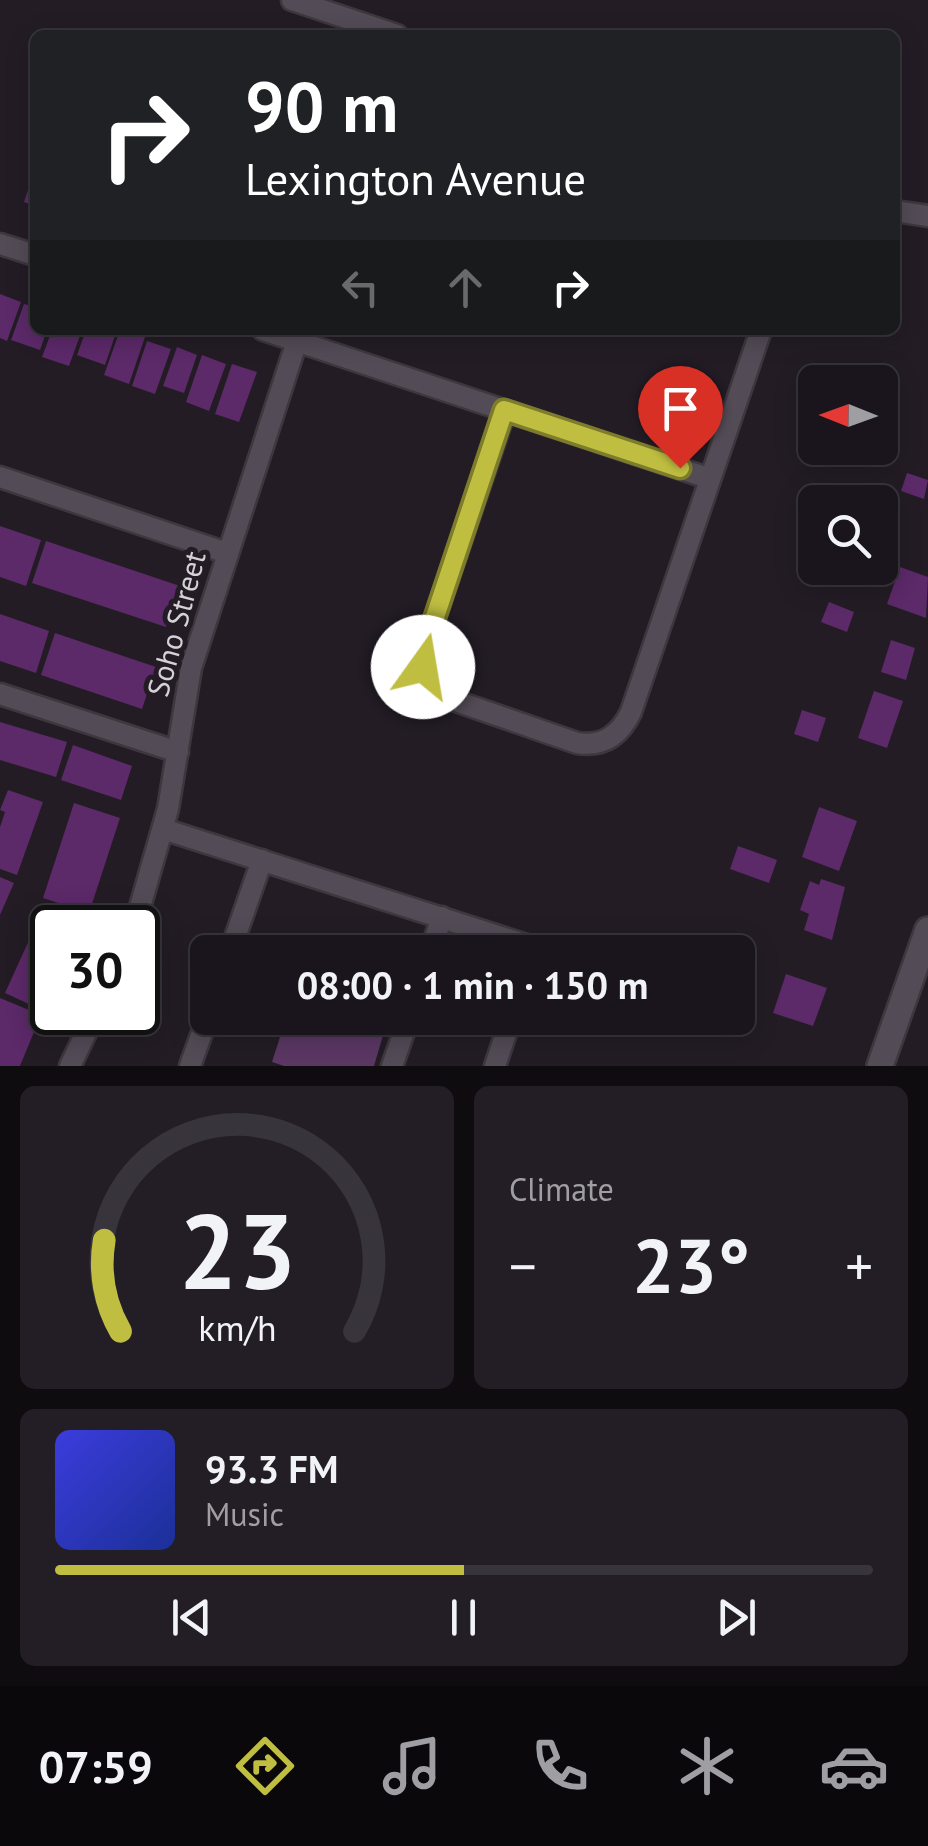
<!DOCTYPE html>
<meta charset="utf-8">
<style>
body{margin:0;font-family:"PT Sans",sans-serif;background:#231e25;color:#f1f3f6;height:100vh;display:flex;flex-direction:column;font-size:38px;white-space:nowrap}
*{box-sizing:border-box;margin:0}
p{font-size:32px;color:#9f9fa3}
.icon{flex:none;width:55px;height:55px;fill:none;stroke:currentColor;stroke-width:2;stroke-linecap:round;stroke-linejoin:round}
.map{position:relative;height:1066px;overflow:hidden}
.sheet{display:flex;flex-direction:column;gap:20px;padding:20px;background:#0e0c0f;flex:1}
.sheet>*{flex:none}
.guide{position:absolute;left:30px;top:30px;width:870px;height:305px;border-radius:15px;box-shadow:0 5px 25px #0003,0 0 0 2px #38343b;background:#202124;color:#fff;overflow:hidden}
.needle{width:65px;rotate:271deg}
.controls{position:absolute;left:798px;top:365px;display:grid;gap:20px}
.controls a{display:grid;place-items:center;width:100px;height:100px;border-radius:15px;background:#1a151c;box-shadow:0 5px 25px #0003,0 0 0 2px #38343b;font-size:50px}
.speed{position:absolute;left:30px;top:905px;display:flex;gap:20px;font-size:50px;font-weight:700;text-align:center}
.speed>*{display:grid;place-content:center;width:130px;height:130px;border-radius:50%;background:#1a151c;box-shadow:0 5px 25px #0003,0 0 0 2px #38343b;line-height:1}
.speed .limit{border:5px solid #111;border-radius:15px;background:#fff;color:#111}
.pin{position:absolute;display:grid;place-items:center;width:85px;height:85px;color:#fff;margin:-102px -42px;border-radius:50% 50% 50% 0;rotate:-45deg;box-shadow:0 0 10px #0007}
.pin .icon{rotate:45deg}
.me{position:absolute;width:110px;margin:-55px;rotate:13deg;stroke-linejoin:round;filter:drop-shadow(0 0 8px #0008)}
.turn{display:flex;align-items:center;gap:35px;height:210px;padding:0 50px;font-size:45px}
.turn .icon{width:130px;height:130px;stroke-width:2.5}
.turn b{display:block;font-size:70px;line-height:85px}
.lanes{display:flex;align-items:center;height:95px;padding:0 50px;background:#0003;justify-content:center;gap:50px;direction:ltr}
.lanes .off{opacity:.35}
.big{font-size:75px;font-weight:700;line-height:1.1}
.sheet .card{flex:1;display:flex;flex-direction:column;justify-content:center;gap:15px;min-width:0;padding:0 35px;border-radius:15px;background:#231e25}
.sheet .dial{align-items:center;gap:0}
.dial svg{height:260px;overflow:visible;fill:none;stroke:#38343b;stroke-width:7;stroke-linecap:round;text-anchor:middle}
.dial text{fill:#f1f3f6;stroke:none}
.song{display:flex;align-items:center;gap:30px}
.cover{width:120px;height:120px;border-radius:15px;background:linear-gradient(135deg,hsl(240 70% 55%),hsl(230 70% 35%))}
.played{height:10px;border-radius:5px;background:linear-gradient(90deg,#bfbe41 50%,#38343b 50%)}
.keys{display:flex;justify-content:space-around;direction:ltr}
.heat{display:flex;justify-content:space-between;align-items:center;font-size:55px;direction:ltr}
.sheet .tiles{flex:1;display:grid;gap:20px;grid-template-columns:1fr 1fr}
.card:last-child{grid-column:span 2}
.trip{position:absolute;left:190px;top:935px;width:565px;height:100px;border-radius:15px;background:#1a151c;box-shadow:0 5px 25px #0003,0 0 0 2px #38343b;font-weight:700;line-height:100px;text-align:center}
.tab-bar{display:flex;height:160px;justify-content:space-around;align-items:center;background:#0a080b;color:#9f9fa3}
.tab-bar .icon{width:70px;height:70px}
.tab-bar .active{color:#bfbe41}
.tab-bar b{font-size:45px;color:#f1f3f6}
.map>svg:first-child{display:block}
</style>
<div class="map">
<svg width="928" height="1066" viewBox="0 0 928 1066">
<rect width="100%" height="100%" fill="#231c25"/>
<path fill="#5b3764" d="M 286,1018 L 359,1018 L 386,1025 L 374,1066 L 284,1066 L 272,1062 Z"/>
<path fill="#5c2969" d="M 34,172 L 35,172 L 35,206 L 24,202 Z
M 0,294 L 21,302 L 7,341 L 0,338 Z
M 24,304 L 35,307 L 35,330 L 47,330 L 40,350 L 11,340 Z
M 52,330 L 82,330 L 69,366 L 42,357 Z
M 86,330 L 117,330 L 105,365 L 77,355 Z
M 120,330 L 145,337 L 129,384 L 104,375 Z
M 147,341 L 171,349 L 155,394 L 132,386 Z
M 177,347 L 197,355 L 184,393 L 163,386 Z
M 202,355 L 226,364 L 209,411 L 186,402 Z
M 232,364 L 257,372 L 239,422 L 215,414 Z
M 907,473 L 928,480 L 924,499 L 901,491 Z
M 0,526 L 41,540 L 26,586 L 0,577 Z
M 880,527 L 900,535 L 894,551 L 880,546 Z
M 46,541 L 180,586 L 166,627 L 32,583 Z
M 900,567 L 928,577 L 926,618 L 887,604 Z
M 829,602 L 854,612 L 847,632 L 821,622 Z
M 0,614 L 49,631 L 36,673 L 0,661 Z
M 55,633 L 156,667 L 142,709 L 41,675 Z
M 891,640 L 915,648 L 906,680 L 881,672 Z
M 874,691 L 903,701 L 887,748 L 858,738 Z
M 802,710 L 826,718 L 818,742 L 794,734 Z
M 0,722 L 67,742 L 56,777 L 0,760 Z
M 73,745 L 132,766 L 121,800 L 61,780 Z
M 8,790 L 43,802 L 17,875 L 0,869 L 0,827 L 5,812 L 0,810 Z
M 74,803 L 120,818 L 89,913 L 43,898 Z
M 819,807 L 857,821 L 839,871 L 802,857 Z
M 738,846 L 777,860 L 769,883 L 730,869 Z
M 0,877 L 14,883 L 0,915 Z
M 821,879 L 845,887 L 832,940 L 804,930 L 809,914 L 800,910 L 810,881 L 819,885 Z
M 46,903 L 87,922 L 85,928 L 52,928 L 52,998 L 46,1012 L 5,993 Z
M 786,974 L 827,988 L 813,1026 L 773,1013 Z
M 0,998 L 41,1015 L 20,1066 L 0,1066 Z"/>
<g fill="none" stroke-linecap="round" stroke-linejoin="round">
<g stroke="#3d373e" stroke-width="25">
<path id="street" d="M 292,0 L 397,35
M 895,211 L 928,216
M 0,244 L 35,255
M 263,330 L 708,478
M 505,411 L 428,638 C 421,666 424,684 450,699 L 577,743 C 603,747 620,735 631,712 L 761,330
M 0,477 L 227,553
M 0,694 L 178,752
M 163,829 L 533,947 L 532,952
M 134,928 L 168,809 L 191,668 L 297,341
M 234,941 L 268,952
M 230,952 L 262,860
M 430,952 L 442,917
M 70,1066 L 96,1012
M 190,1066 L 208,1016
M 392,1066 L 409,1018
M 495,1066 L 511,1018"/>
</g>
<g stroke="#3d373e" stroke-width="30">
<path id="secondary" d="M 880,1066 L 928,930"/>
</g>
<use href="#street" stroke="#534b56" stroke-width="20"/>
<use href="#secondary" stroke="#534b56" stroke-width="25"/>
</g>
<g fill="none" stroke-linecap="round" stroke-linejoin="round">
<g stroke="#7c7c2a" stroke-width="25">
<path id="route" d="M 423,667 L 428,638 L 504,410 L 680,468"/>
</g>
<use href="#route" stroke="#bfbe41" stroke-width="18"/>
</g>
<g text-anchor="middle" stroke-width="10" stroke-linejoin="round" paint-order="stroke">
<g font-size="30" fill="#d6d1d7" stroke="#231c25">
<text transform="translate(177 624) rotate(-75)" y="10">Soho Street</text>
</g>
</g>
</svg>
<div class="controls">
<a><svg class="needle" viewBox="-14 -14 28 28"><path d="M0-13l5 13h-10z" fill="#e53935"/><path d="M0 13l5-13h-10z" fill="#9f9fa3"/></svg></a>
<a><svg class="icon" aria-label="search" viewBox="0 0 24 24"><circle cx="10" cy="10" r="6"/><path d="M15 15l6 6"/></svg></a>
</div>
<div class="speed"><div class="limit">30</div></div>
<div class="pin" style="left:680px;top:468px;background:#d93025"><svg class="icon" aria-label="arrive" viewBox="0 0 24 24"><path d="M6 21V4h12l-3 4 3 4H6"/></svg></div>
<svg class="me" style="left:423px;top:667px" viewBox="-20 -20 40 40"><circle r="19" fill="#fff"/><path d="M0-13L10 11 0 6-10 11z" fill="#bfbe41"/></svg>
<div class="trip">08:00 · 1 min · 150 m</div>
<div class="guide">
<div class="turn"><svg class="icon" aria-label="right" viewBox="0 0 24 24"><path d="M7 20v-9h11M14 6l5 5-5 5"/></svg><div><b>90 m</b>Lexington Avenue</div></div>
<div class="lanes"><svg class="icon off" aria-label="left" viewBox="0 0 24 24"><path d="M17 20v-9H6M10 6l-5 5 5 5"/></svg><svg class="icon off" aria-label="ahead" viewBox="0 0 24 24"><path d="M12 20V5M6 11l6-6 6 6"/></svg><svg class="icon" aria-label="right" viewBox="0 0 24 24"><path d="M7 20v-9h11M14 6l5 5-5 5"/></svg></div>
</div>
</div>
<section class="sheet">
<div class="tiles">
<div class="card dial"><svg viewBox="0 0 100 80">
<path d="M14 69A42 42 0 1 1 86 69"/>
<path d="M14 69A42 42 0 0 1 9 41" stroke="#bfbe41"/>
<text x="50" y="56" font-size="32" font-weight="700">23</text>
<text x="50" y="72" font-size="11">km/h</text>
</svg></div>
<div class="card"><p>Climate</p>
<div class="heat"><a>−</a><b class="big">23°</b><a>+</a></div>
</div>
<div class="card">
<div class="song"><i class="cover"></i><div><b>93.3 FM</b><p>Music</p></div></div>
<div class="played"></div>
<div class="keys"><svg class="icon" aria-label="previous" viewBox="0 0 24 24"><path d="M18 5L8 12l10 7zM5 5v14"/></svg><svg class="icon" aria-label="pause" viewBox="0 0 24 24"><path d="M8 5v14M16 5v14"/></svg><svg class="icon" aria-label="next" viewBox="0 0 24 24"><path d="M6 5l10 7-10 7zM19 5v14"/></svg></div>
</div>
</div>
</section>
<nav class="tab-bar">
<b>07:59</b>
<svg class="icon active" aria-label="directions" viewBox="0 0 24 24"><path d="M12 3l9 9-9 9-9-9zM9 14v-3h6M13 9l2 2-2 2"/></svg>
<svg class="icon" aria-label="music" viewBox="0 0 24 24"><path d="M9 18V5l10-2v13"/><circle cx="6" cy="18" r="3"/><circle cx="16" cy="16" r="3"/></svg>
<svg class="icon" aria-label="phone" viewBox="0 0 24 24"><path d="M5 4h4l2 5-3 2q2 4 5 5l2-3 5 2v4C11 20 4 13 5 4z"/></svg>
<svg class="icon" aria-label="climate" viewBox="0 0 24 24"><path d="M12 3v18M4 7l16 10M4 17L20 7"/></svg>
<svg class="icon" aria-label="car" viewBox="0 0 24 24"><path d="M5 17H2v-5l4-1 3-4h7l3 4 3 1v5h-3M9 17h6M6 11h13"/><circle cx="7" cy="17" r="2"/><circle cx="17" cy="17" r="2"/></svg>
</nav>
